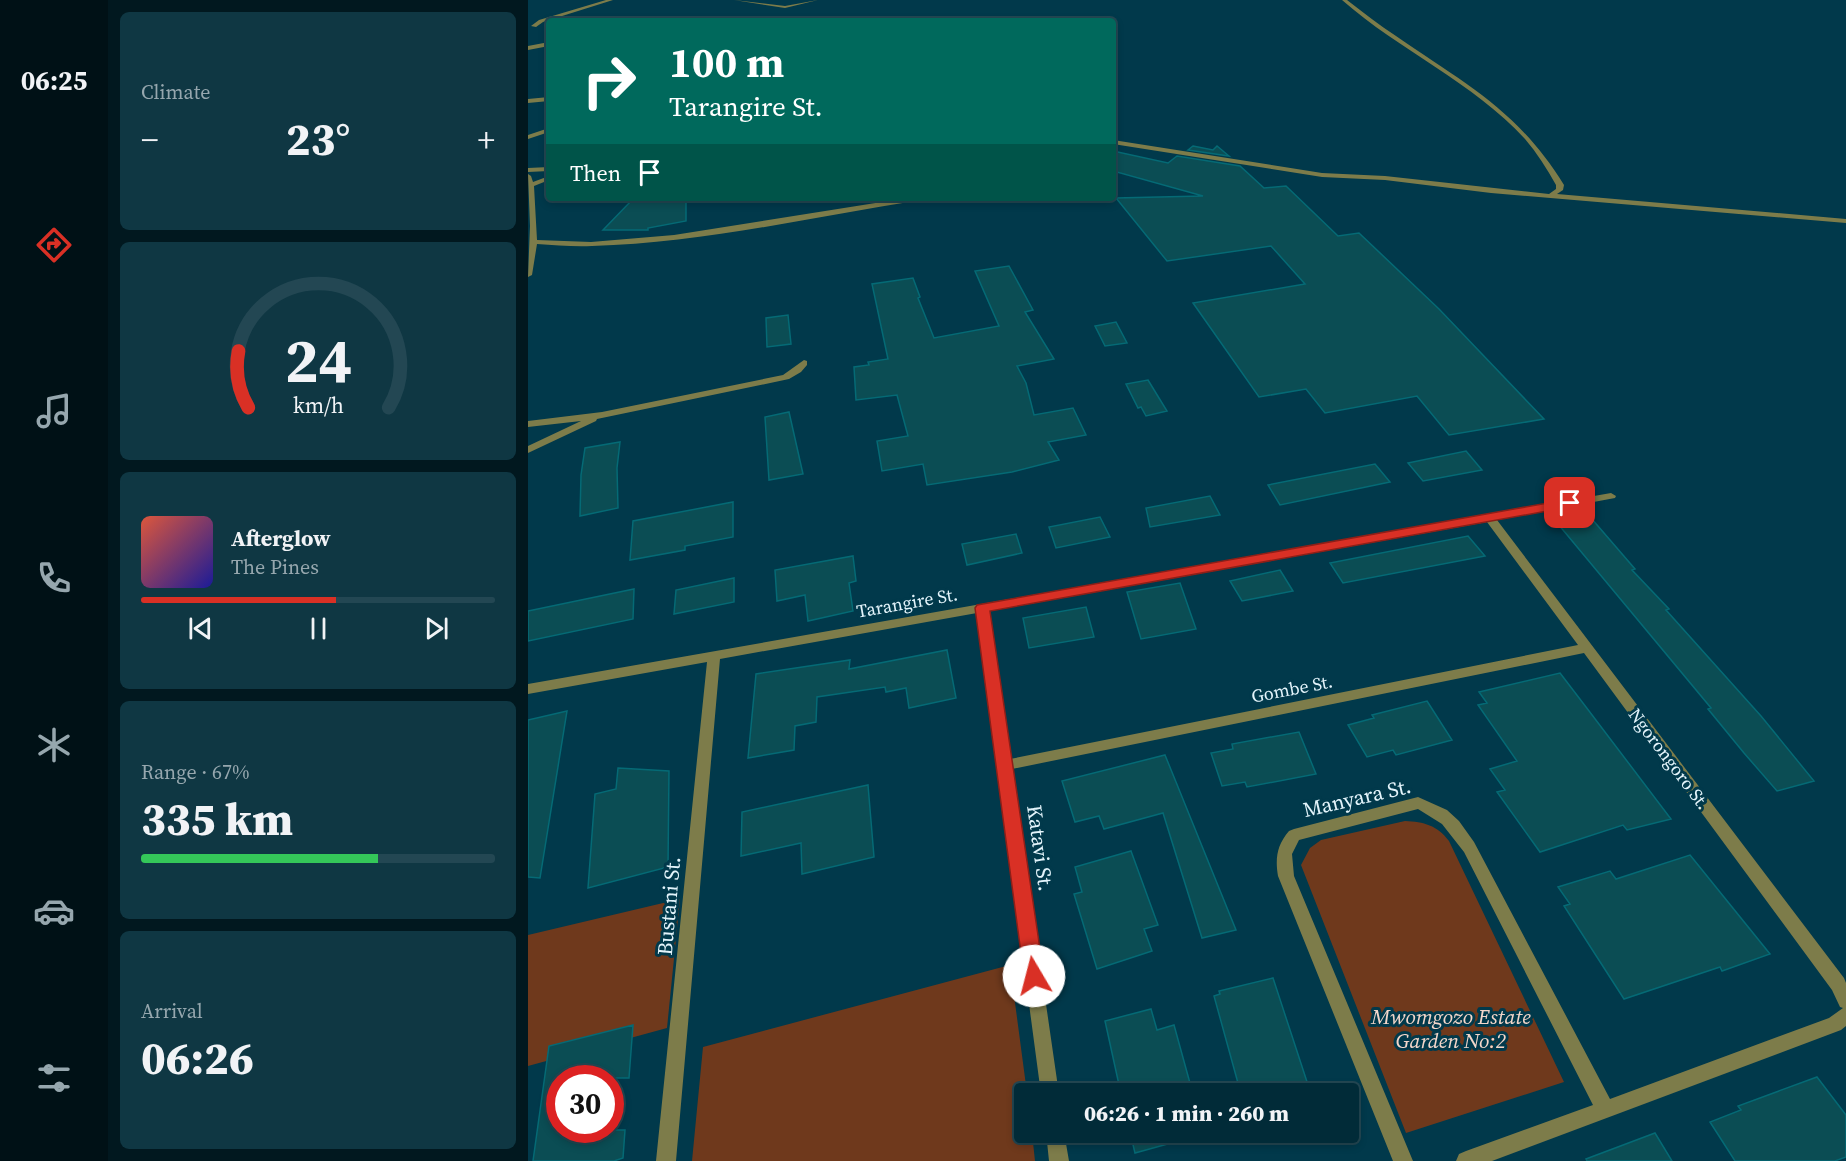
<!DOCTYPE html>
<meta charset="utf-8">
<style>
body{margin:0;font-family:"Source Serif 4",serif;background:#0f3743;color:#f1f3f6;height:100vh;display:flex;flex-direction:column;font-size:22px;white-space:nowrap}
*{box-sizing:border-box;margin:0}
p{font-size:20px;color:#96a7ae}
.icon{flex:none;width:33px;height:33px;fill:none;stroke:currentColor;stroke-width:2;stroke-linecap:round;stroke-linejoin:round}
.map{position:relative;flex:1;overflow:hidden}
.details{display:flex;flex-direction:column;gap:12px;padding:12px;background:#01181f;width:420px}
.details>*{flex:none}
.banner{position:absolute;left:18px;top:18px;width:570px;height:183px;border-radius:6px;box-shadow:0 3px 9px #0003,0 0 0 2px #234753;background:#00695c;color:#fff;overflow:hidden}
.speed{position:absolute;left:18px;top:1065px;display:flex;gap:12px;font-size:30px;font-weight:700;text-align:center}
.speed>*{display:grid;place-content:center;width:78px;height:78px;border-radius:50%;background:#012b38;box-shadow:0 3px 9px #0003,0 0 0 2px #234753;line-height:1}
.speed .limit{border:9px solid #d22;background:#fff;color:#111}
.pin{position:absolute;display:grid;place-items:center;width:51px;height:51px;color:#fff;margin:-26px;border-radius:12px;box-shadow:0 3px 9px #0006}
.me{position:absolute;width:66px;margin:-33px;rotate:352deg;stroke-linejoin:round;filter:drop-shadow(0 0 4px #0008)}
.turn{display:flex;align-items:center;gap:21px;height:126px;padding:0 24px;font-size:27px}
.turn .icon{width:78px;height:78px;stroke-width:2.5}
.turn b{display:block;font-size:42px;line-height:51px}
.then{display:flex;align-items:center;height:57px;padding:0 24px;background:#0003;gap:12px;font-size:22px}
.big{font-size:45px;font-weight:800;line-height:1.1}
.details .tile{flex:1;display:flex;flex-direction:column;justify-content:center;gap:9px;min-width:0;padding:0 21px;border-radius:9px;background:#0f3743}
.details .dial{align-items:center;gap:0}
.dial svg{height:156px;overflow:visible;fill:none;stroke:#234753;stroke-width:7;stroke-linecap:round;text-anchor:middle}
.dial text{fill:#f1f3f6;stroke:none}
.song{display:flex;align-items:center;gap:18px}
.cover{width:72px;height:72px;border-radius:9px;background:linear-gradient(135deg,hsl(10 70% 55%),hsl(240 70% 35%))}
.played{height:6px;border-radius:3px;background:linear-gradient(90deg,#d93025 55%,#234753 55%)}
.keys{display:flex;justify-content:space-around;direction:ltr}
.heat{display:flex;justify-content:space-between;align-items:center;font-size:33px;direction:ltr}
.charge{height:9px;border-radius:4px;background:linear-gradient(90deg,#34c759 67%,#234753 0)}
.trip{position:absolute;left:486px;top:1083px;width:345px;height:60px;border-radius:6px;background:#012b38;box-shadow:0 3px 9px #0003,0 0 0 2px #234753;font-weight:800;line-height:60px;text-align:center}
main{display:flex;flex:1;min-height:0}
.dock{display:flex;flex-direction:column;width:108px;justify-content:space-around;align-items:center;background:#001116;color:#96a7ae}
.dock .icon{width:42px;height:42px}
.dock .on{color:#d93025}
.dock b{font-size:27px;color:#f1f3f6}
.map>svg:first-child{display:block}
</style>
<main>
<nav class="dock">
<b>06:25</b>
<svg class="icon on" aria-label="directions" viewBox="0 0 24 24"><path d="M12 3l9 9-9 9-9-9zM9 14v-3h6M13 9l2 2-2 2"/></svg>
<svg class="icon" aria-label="music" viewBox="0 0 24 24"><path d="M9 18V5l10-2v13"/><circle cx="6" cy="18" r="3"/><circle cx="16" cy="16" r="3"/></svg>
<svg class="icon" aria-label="phone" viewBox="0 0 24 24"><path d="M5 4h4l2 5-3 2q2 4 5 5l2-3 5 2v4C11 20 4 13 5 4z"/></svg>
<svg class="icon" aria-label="climate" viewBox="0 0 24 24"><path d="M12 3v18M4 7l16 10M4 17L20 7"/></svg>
<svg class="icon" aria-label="car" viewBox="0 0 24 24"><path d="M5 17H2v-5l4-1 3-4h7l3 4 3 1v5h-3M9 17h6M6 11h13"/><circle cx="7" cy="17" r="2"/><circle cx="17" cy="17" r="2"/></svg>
<svg class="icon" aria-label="filters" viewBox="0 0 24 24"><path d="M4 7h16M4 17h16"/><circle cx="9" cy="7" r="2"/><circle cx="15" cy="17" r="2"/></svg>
</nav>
<section class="details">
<div class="tile"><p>Climate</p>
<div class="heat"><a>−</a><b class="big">23°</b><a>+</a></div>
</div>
<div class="tile dial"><svg viewBox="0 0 100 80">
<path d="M14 69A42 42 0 1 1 86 69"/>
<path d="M14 69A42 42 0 0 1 9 40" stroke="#d93025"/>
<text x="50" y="56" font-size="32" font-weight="700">24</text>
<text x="50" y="72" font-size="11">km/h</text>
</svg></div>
<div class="tile">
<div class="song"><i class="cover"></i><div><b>Afterglow</b><p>The Pines</p></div></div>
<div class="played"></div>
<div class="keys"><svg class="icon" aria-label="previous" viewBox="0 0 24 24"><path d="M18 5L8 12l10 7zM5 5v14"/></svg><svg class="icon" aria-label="pause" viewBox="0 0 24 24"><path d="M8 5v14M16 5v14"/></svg><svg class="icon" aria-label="next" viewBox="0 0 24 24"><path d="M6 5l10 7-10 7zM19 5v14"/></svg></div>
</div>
<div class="tile"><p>Range · 67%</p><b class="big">335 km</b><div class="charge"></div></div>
<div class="tile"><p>Arrival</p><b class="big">06:26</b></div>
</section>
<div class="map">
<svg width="1318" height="1161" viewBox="0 0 1318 1161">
<rect width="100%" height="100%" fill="#01394b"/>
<path fill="#6f391c" d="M 877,821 C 896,822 909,825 921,841 L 1036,1082 L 878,1133 L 773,865 L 782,848 L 793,840 Z
M 152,899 L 139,1028 L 0,1066 L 0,935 Z
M 482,965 L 499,1093 L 496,1094 L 496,1132 L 504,1133 L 507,1161 L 164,1161 L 175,1047 Z"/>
<path fill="#0b4d54" stroke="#056a75" stroke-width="1.5" d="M 665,146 L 685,150 L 689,146 L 701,156 L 660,150 Z
M 585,151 L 640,163 L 649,156 L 712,166 L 736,188 L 758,186 L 810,236 L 831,233 L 911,309 L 1016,419 L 921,435 L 889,396 L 797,413 L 778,389 L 731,397 L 665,303 L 777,284 L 743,246 L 639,261 L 588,198 L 675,196 L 585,171 Z
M 106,198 L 158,198 L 158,221 L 120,228 L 120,230 L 75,230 Z
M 481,266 L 505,310 L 497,312 L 526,359 L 489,366 L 498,383 L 506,415 L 545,408 L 558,435 L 520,442 L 531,460 L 484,472 L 399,485 L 395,464 L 354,471 L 349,441 L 380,436 L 369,395 L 328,400 L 326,367 L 341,365 L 340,362 L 360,359 L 344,284 L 385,278 L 392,297 L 390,298 L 406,338 L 471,326 L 447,271 Z
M 260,315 L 263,344 L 239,347 L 238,318 Z
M 588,322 L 599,343 L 577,346 L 567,326 Z
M 620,380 L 639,411 L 618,416 L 613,407 L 610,408 L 598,384 Z
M 261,412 L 275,474 L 241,480 L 237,417 Z
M 92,442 L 89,468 L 90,508 L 52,516 L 53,475 L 57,448 Z
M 938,451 L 954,470 L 895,481 L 880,463 Z
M 847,464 L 862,482 L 752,505 L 740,485 Z
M 682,496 L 692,515 L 622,527 L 618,508 Z
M 205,502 L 205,537 L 157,546 L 157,550 L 102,560 L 105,521 Z
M 1057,511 L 1107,569 L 1104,570 L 1141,609 L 1138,610 L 1233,716 L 1286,781 L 1249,791 L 1216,753 L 1180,709 L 1183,708 L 1025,518 Z
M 572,517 L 582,537 L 528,548 L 521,527 Z
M 488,534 L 494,553 L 439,565 L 434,544 Z
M 940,536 L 957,556 L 815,583 L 802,563 Z
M 325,556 L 328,581 L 321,583 L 325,611 L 280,621 L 277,595 L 249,601 L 247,570 Z
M 752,570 L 765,591 L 714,601 L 702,581 Z
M 206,578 L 206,602 L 146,614 L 148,590 Z
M 652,583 L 668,629 L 613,639 L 599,592 Z
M 106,589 L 105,619 L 0,641 L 0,611 Z
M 558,607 L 566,637 L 501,648 L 495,618 Z
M 419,650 L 428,698 L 381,708 L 378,688 L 358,692 L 357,687 L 289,697 L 288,722 L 267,726 L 266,750 L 220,758 L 228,674 L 322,660 L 321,669 Z
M 1032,673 L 1058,707 L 1143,819 L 1099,830 L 1095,825 L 1012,852 L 969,792 L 977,790 L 962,769 L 989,761 L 950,705 L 959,703 L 951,692 Z
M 899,701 L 924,740 L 868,755 L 865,750 L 839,757 L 820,725 L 846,718 L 844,715 Z
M 39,711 L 12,878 L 0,877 L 0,720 Z
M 771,732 L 788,774 L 719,787 L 717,782 L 694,786 L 683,753 L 705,749 L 704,744 Z
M 637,755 L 648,782 L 708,930 L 674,938 L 635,813 L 576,829 L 571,816 L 547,822 L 534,781 Z
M 90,768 L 141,771 L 140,867 L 60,888 L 67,794 L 88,789 Z
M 340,785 L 346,857 L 274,874 L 273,843 L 213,856 L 214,812 Z
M 603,851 L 630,925 L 616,929 L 624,951 L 569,969 L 546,894 L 554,892 L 547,867 Z
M 1162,855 L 1242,954 L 1194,971 L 1192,967 L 1096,999 L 1036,906 L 1042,904 L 1030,887 L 1082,871 L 1088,879 Z
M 745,978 L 783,1094 L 713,1094 L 686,996 L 692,994 L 691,991 Z
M 623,1009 L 629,1030 L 646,1025 L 665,1094 L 593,1094 L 577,1021 Z
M 105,1025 L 101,1078 L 32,1078 L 32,1130 L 97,1130 L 95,1158 L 86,1161 L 5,1161 L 21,1046 Z
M 1289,1077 L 1318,1115 L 1318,1157 L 1307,1161 L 1207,1161 L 1182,1122 L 1213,1110 L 1210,1106 Z
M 602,1132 L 676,1132 L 676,1134 L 607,1153 Z
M 1127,1133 L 1144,1161 L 1059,1161 L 1058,1159 Z"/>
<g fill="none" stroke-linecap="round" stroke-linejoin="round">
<path fill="#7d7c4a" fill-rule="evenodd" d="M 78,0 L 85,0 L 15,22 L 8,27 L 3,26 L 11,20 Z
M 206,0 L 257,6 L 290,0 L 257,8 Z
M 814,0 L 819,0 C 835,12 851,25 868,36 C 937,84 989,109 1036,185 L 1035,190 L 1029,194 L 1318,219 L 1318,223 L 963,193 L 857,180 L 794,177 L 585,144 L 585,140 L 794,173 L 857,176 L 1021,194 L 1028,189 L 1028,185 C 1019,169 1009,153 997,139 C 945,82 872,51 814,0 Z
M 21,42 L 21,46 L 0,50 L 0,46 Z
M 21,97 L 21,101 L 0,103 L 0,99 Z
M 21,128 L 21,132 L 0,139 L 0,135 Z
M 21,167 L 21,171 L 0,172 L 0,168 Z
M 0,174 L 3,176 L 5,182 L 21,176 L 21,180 L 6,186 L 9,240 L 63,242 L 146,235 L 379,198 L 397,198 L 393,200 C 284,217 174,243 64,246 C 46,247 27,245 9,244 L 4,275 L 0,277 L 2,226 Z
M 276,360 L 279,361 L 279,365 L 273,372 L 261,379 L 69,419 L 68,421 L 0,453 L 0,446 L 53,421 L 0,427 L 0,421 L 74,412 L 255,375 Z
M 1083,493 L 1088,496 L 1087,498 L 969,520 L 1316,978 L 1318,983 L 1318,1026 L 1313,1030 L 964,1161 L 928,1161 L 931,1154 L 938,1151 L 1065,1105 L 936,852 L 914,824 L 890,809 L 771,840 L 764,854 L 766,876 L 885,1161 L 865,1161 L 750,876 C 747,858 749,845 761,831 L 766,829 L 890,797 L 919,810 L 931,821 L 946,842 L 1082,1099 L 1301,1018 L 1315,1008 L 1312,1007 L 1304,990 L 1056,653 L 484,769 L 531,1094 L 513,1094 L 449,613 L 192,659 L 148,1161 L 128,1161 L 179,662 L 0,694 L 0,684 ZM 959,522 L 1050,645 L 482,759 L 461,611 Z
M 518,1132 L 536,1132 L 541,1161 L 521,1161 Z"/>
</g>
<path fill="#d93025" stroke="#8d1f18" stroke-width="1.5" d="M 1042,499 L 1049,503 L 1047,506 L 462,611 L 516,976 L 513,982 L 506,985 L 499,982 L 496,976 L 447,608 L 449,605 Z"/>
<g text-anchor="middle" stroke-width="6" stroke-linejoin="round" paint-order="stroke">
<g font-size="18" fill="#e3f4fb" stroke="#01394b">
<text transform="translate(379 603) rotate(-10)" y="6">Tarangire St.</text>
<text transform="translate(764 689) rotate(-11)" y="6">Gombe St.</text>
<text transform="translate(1141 759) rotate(53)" y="6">Ngorongoro St.</text>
</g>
<g font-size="21" fill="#e3f4fb" stroke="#01394b">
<text transform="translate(829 798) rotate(-13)" y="7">Manyara St.</text>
<text transform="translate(512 848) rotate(82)" y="7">Katavi St.</text>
<text transform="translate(141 906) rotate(-85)" y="7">Bustani St.</text>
</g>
<g font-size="21" font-style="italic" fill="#f4d7ca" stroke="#01394b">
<text x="923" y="1024">Mwomgozo Estate<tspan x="923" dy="24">Garden No:2</tspan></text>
</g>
</g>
</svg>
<div class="speed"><div class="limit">30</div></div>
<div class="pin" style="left:1042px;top:503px;background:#d93025"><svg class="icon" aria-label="arrive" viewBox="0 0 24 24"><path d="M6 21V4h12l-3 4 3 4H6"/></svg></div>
<svg class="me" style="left:506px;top:976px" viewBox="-20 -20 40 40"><circle r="19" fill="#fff"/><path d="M0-13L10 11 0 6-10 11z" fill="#d93025"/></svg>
<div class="trip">06:26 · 1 min · 260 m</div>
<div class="banner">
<div class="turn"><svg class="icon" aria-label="right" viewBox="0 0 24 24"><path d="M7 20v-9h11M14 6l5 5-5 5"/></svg><div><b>100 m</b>Tarangire St.</div></div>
<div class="then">Then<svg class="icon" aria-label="arrive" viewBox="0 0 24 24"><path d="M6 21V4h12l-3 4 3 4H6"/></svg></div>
</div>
</div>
</main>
